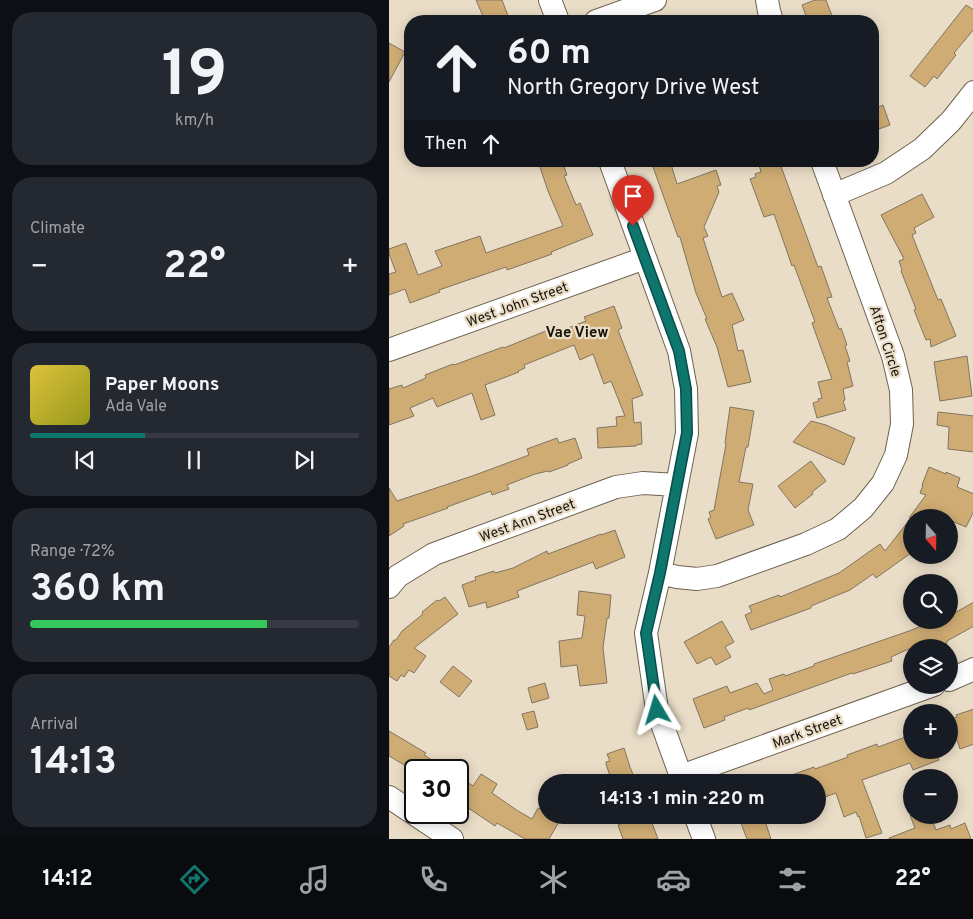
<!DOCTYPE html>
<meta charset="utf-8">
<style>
body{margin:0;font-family:Overpass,sans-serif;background:#242831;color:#f1f3f6;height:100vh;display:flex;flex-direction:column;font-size:19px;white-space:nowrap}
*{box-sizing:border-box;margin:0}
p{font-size:16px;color:#9ea1a6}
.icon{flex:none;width:28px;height:28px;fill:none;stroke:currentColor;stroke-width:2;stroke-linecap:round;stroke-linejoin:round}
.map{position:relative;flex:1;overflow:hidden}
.sheet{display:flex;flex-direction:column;gap:12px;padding:12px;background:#0d0f14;width:389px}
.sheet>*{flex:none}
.top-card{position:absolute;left:15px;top:15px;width:475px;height:152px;border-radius:20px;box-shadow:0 2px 12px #0003;background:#171b24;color:#f1f3f6;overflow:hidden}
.needle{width:32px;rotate:160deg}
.buttons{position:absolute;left:514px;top:509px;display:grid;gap:10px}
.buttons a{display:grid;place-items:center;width:55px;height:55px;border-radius:50%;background:#171b24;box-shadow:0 2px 12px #0003;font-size:25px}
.speed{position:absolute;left:15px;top:759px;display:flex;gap:10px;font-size:25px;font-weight:700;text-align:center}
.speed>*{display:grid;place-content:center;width:65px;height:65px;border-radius:50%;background:#171b24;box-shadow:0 2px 12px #0003;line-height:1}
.speed .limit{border:2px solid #111;border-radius:8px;background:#fff;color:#111}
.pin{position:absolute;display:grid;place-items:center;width:42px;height:42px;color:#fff;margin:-51px -21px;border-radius:50% 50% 50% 0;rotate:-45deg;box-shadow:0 0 5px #0007}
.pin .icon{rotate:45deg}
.me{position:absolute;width:55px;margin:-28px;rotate:353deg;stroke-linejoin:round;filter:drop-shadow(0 0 4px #0008)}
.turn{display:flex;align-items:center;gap:18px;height:105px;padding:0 20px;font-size:22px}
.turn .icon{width:65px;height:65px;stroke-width:2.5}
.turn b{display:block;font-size:35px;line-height:42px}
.then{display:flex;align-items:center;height:48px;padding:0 20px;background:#0003;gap:10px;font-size:19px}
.big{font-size:38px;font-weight:700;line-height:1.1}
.sheet .card{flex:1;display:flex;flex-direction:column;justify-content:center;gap:8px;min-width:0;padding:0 18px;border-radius:20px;background:#242831}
.sheet .dial{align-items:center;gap:0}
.dial b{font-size:65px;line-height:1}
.song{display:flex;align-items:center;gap:15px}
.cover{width:60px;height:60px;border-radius:8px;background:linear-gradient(135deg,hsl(50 70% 55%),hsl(60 70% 35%))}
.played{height:5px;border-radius:2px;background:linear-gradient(90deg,#0f766e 35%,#363941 35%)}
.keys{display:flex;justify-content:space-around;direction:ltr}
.heat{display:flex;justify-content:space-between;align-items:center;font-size:28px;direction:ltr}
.charge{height:8px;border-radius:4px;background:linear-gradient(90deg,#34c759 72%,#363941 0)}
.trip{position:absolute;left:149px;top:774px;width:288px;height:50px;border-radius:25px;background:#171b24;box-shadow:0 2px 12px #0003;font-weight:700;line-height:50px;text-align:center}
.tabs{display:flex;height:80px;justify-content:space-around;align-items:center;background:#090b0e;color:#9ea1a6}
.tabs .icon{width:35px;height:35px}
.tabs .on{color:#0f766e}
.tabs b{font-size:22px;color:#f1f3f6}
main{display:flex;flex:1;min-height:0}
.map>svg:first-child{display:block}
</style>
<main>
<section class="sheet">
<div class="card dial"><b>19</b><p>km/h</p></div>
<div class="card"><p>Climate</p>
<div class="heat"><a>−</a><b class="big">22°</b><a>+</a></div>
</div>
<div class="card">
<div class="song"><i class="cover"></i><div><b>Paper Moons</b><p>Ada Vale</p></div></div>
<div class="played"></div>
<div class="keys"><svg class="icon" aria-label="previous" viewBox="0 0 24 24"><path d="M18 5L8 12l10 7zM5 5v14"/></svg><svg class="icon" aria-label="pause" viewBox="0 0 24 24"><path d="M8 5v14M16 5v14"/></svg><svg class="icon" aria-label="next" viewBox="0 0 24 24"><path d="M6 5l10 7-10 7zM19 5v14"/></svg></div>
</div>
<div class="card"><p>Range · 72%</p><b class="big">360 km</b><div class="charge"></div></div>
<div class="card"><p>Arrival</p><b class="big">14:13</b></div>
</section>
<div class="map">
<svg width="585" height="839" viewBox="0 0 585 839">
<rect width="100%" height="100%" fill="#eaddc7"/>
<path fill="#cfac73" stroke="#817562" d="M 87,0 L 113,0 L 121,21 L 96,21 Z
M 426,0 L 437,0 L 445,21 L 419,21 L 413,5 Z
M 577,5 L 585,10 L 585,29 L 565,53 L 567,55 L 548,79 L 545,76 L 536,87 L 521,76 Z
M 0,43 L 16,52 L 0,82 Z
M 494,105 L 501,125 L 484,131 L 484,109 Z
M 149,161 L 173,161 L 178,175 L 175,176 L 187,205 L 191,203 L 204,235 L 162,252 L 163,254 L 118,270 L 117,267 L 50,290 L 51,292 L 21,303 L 16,289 L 0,295 L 0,274 L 7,272 L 0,254 L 0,249 L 17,243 L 29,275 L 53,266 L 46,251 L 91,236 L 97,253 L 174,226 L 159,191 Z
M 272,161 L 281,161 L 288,184 L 327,170 L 332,185 L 328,186 L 330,192 L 315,227 L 319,236 L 314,238 L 333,297 L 343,293 L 355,320 L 343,325 L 349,351 L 354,350 L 362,382 L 339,387 L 328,347 L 316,319 L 318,319 L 307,293 L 291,237 L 289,237 L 263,164 Z
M 369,161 L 390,161 L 429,267 L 432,266 L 443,297 L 438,298 L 450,329 L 452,328 L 458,345 L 456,346 L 461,361 L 458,362 L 464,386 L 454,389 L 456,400 L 454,401 L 457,410 L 428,418 L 424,403 L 430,401 L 429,399 L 433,398 L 429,382 L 443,379 L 423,323 L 426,322 L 405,265 L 403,266 L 385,214 L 375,217 L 361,179 L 367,177 L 366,174 L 372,172 Z
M 533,194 L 545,217 L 525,228 L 527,233 L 523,235 L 549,300 L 552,299 L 567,336 L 542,347 L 541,339 L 537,340 L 525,310 L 527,309 L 512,271 L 513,270 L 510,261 L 515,259 L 492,215 Z
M 225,306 L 233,328 L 229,330 L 254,395 L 243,399 L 245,423 L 252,422 L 253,444 L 247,445 L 247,446 L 209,448 L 208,428 L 228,426 L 227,417 L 236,416 L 222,381 L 215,384 L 204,354 L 191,360 L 185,345 L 135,365 L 136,368 L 129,371 L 130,372 L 96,385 L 106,415 L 92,420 L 83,393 L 48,407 L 44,398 L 21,408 L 25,416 L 0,425 L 0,389 L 13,385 L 14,388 L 37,378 L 36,375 L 64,364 L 65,365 L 114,347 L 115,348 L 164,328 L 166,333 L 197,321 L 195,317 Z
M 578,356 L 583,396 L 551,401 L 545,362 Z
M 341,407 L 365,411 L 359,447 L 357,447 L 350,482 L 364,484 L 359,510 L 365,525 L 327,539 L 319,519 L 322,517 L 320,512 L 325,510 L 337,444 L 336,443 Z
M 549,412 L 585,416 L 585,452 L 559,449 L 560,427 L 548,425 Z
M 422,421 L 437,425 L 466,438 L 455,465 L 404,442 Z
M 168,438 L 170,443 L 186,438 L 193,458 L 179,464 L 179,465 L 160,472 L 159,471 L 146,474 L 118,485 L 120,489 L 103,495 L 102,491 L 58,507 L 59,508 L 14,524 L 15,526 L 0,536 L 0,488 L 8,501 L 86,475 L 140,455 L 138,449 Z
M 422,461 L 437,481 L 423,492 L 424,494 L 406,508 L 389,486 Z
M 540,467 L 557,474 L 557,472 L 571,478 L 568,487 L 585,494 L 585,511 L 577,527 L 560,520 L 560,518 L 522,518 L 522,553 L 487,578 L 484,574 L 461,590 L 422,606 L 422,608 L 362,630 L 356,615 L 363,612 L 360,606 L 390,595 L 391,597 L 450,573 L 491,544 L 496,551 L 522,518 L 520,518 L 537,495 L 531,493 L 534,485 L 533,485 Z
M 226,530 L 236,557 L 207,569 L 204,562 L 128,591 L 130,597 L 98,608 L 97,602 L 80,607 L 73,585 L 87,580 L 86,577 L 105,571 L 106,573 L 124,568 L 158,551 L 159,554 L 212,534 L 212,535 Z
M 190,591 L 222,595 L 220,618 L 218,618 L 214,648 L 218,683 L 191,686 L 188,665 L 172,667 L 170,641 L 193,638 L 196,616 L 188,615 Z
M 56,597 L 69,614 L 25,648 L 37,656 L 25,673 L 20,670 L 15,677 L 12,675 L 8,681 L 0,676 L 0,647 L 5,640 L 7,640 L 13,631 L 34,614 L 33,612 L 48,600 L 50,601 Z
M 585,602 L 585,626 L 558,641 L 558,643 L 546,648 L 522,648 L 502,657 L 503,661 L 464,674 L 463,673 L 360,710 L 359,708 L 335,717 L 336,720 L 315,728 L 304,699 L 338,686 L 341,693 L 368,683 L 375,694 L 384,690 L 380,679 L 395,674 L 396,676 L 425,666 L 425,664 L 520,631 L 547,620 L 560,620 L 560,616 Z
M 333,621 L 345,642 L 336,647 L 342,657 L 327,665 L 322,657 L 308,664 L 295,642 Z
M 64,666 L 83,681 L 70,697 L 51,682 Z
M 156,683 L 160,698 L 143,703 L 139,688 Z
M 585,709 L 585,744 L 571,749 L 568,740 L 560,742 L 560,720 L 568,717 L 567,715 Z
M 145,711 L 149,727 L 138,730 L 133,714 Z
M 0,731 L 37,753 L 35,755 L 59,770 L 24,770 L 0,756 Z
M 522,735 L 522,750 L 551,750 L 552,752 L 547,753 L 550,760 L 524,770 L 521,763 L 473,780 L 493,833 L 477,838 L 470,816 L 469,817 L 467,812 L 455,817 L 447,793 L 428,800 L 428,782 L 386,782 L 386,781 L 425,767 L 426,769 L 459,757 L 458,755 L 488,744 L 489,747 Z
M 235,748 L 241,767 L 247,782 L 223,782 L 217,764 L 217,762 L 221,761 L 218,754 Z
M 92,774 L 108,784 L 103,793 L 129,811 L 143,819 L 149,808 L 158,813 L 158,815 L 161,815 L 171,820 L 160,839 L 136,839 L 108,823 L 106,826 L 69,801 L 69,776 L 84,786 Z
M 231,815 L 260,815 L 269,839 L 234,839 L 229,825 L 234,823 Z
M 349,815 L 374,815 L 382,839 L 358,839 Z
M 521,815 L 541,815 L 547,830 L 561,825 L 562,829 L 576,823 L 582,839 L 500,839 L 500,838 L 526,828 Z"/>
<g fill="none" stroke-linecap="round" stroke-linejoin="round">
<g stroke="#6e624f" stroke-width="24">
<path id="minor" d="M 161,0 L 169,21
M 378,0 L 380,11 L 383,21
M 207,21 L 266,0
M 221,161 L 290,351 L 297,389 L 298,433 L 271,573 L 257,633 L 268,710 L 294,782
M 445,195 L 497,173 L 533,149 L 562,121 L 585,92
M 0,350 L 256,258
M 271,573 L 288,577 L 308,579 L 328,576 L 417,544 L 449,529 L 474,508 L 494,483 L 507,455 L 513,424 L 512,390 L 504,356 L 433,161
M 0,587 L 9,576 L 45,554 L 227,487 L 254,483 L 288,485
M 560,680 L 585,669
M 292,776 L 545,685
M 0,797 L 63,839
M 306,815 L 315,839"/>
</g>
<use href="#minor" stroke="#fff" stroke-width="22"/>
</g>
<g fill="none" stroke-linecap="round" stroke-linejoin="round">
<g stroke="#0a4d48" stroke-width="12">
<path id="route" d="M 244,226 L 290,351 L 297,389 L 298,433 L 271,573 L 257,633 L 268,710"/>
</g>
<use href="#route" stroke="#0f766e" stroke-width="9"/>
</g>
<g text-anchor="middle" stroke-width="4.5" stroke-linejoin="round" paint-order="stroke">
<g font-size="14" fill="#18140c" stroke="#eaddc7">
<text transform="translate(128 304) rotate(-20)" y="5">West John Street</text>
<text transform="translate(497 341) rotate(72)" y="5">Afton Circle</text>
<text transform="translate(138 520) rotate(-20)" y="5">West Ann Street</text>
<text transform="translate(418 731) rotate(-20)" y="5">Mark Street</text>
</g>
<g font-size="15" font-weight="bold" fill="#18140c" stroke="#eaddc7">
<text x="188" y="337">Vae View</text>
</g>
</g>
</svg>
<div class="buttons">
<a><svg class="needle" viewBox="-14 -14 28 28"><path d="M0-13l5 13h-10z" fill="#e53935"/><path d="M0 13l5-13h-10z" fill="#9ea1a6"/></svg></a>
<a><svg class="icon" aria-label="search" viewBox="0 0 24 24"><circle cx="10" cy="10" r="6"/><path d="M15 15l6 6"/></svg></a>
<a><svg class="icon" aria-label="layers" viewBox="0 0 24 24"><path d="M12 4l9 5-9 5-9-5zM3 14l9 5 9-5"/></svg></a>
<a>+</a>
<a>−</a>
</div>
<div class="speed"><div class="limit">30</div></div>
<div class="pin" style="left:244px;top:226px;background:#d93025"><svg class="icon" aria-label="arrive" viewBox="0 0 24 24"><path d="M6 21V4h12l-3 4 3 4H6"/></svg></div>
<svg class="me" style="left:268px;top:710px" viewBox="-20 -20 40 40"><path d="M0-17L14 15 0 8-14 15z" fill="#0f766e" stroke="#fff" stroke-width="4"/></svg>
<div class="trip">14:13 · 1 min · 220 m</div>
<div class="top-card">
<div class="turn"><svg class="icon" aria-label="ahead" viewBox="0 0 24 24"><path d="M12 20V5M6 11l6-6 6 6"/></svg><div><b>60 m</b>North Gregory Drive West</div></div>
<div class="then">Then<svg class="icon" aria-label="ahead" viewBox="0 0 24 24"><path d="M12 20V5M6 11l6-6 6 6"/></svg></div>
</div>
</div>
</main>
<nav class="tabs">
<b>14:12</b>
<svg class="icon on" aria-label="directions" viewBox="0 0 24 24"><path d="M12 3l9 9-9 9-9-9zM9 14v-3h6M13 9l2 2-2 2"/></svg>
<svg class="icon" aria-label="music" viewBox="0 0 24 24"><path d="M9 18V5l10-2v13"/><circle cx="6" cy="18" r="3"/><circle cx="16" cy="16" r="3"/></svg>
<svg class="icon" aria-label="phone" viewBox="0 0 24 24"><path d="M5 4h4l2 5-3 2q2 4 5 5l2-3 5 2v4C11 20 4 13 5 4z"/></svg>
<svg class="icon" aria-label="climate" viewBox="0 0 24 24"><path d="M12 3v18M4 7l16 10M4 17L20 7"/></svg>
<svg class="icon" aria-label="car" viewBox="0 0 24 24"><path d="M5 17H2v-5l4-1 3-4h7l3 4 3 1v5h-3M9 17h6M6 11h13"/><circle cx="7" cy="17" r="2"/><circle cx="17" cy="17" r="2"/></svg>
<svg class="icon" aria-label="filters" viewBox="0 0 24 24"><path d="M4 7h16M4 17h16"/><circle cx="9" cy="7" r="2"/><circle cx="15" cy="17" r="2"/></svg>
<b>22°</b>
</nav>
